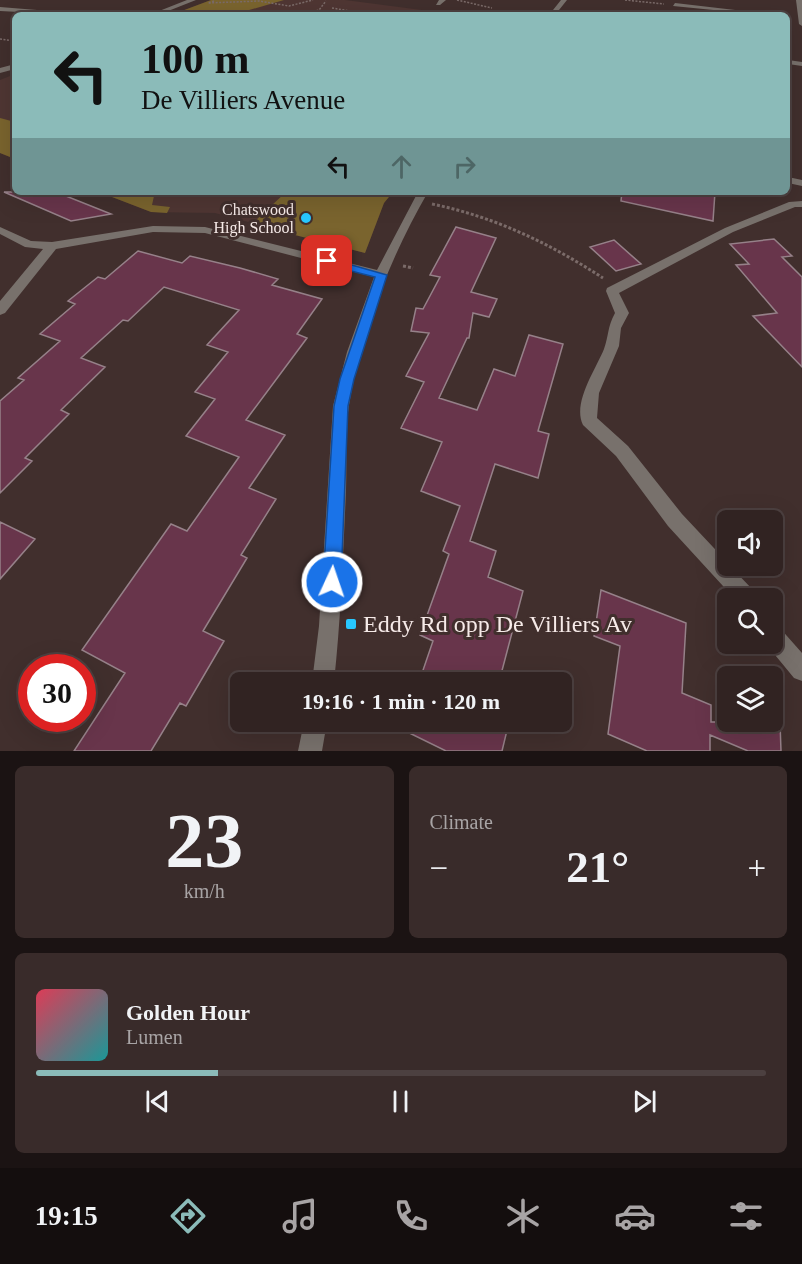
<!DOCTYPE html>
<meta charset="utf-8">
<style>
body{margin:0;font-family:"Times New Roman",serif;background:#392b2a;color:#f1f3f6;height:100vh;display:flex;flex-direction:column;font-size:22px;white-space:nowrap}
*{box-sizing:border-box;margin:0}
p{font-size:20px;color:#a8a4a5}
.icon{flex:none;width:33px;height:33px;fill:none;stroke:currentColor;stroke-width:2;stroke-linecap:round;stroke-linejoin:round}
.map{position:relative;height:751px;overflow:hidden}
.drawer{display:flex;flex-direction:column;gap:15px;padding:15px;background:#1b1313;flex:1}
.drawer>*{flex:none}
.banner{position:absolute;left:12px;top:12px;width:778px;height:183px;border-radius:9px;box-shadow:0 6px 24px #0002,0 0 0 2px #4c4040;background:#8bbbb9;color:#111;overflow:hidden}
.tools{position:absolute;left:717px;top:510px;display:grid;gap:12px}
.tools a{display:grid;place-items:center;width:66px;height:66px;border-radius:9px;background:#312322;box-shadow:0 6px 24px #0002,0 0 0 2px #4c4040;font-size:30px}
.speed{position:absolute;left:18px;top:654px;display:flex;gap:12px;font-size:30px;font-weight:700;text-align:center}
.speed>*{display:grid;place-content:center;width:78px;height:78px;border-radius:50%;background:#312322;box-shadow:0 6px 24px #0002,0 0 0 2px #4c4040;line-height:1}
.speed .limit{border:9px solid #d22;background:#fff;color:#111}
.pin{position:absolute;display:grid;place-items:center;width:51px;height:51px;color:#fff;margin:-26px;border-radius:12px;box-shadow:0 3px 9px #0006}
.me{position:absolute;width:66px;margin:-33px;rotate:3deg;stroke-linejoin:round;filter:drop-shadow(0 0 4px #0008)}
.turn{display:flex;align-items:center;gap:21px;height:126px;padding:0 30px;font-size:27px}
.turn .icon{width:78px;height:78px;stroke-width:2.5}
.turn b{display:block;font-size:42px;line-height:51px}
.lanes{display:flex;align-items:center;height:57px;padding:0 30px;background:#0003;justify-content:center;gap:30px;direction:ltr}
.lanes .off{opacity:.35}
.big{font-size:45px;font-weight:600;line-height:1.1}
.drawer .widget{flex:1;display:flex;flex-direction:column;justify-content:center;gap:9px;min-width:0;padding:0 21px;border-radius:9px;background:#392b2a}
.drawer .dial{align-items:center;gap:0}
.dial b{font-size:78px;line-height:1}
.song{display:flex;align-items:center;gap:18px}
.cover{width:72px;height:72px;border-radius:9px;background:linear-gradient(135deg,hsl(350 70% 55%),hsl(180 70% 35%))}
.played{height:6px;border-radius:3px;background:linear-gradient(90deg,#8bbbb9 25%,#4c4040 25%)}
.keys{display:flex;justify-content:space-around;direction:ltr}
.heat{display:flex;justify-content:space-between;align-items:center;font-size:33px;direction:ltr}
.drawer .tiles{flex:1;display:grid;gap:15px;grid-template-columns:1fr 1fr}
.widget:last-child{grid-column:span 2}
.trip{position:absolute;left:230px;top:672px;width:342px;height:60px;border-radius:9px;background:#312322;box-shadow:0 6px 24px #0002,0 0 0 2px #4c4040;font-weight:600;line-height:60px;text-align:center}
.menu{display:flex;height:96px;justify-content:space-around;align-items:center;background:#140e0e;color:#a8a4a5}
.menu .icon{width:42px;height:42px}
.menu .active{color:#8bbbb9}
.menu b{font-size:27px;color:#f1f3f6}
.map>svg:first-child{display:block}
</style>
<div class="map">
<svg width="802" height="751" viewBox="0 0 802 751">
<rect width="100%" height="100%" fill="#412f2d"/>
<path fill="#4f3633" d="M 211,0 L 345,0 L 460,15 L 171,15 Z
M 15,74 L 15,159 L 0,153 L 0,80 Z
M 99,192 L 393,192 L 384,203 L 365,253 L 215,213 L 151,212 Z"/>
<path fill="#7a642e" d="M 211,0 L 284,0 L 232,15 L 171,15 Z
M 0,118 L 15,122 L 15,159 L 0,153 Z
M 99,192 L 176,192 L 176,194 L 154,196 L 152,205 L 170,207 L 167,213 L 151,212 Z
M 286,192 L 393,192 L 384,203 L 365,253 L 252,224 Z"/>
<path fill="#68354b" stroke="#968189" stroke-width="1.5" d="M 4,192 L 56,192 L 111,214 L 71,221 Z
M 622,192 L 715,192 L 713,221 L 621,201 Z
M 456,227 L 496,238 L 471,292 L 497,299 L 489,317 L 473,313 L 469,338 L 467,338 L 439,398 L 477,410 L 494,369 L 515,376 L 529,335 L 563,344 L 538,431 L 549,434 L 538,478 L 495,464 L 470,541 L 496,551 L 488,577 L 523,591 L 499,682 L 419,682 L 433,641 L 420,635 L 449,554 L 443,551 L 460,506 L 421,491 L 442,442 L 401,428 L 424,382 L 406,376 L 429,333 L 411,331 L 416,308 L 423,309 L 440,277 L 430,275 Z
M 774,239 L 792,256 L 782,257 L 802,277 L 802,367 L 753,316 L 777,313 L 736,265 L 749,264 L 730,244 Z
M 614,240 L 641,264 L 616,271 L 590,247 Z
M 138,251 L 182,263 L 190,256 L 240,268 L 278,279 L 272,285 L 322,299 L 297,334 L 307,338 L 246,420 L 285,435 L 249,488 L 276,499 L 241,555 L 247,558 L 203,631 L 224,641 L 186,706 L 180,703 L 151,751 L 74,751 L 125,673 L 82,650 L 171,524 L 187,531 L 239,457 L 186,436 L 215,399 L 195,392 L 228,352 L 207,345 L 239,310 L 164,287 L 128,321 L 123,320 L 81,358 L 105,367 L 61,410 L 69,414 L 25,458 L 32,461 L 0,493 L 0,401 L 24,380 L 18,378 L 60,341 L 40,334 L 75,304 L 68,301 L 98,277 L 105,279 Z
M 0,522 L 35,539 L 0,579 Z
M 601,590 L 686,623 L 682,693 L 711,705 L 711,722 L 780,722 L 781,751 L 748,751 L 710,735 L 710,751 L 647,751 L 608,734 L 620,646 L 594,636 Z
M 387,722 L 509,722 L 502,751 L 446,751 Z"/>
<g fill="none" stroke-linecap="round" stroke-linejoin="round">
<path stroke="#7b6b69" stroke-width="1.5" stroke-dasharray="2 1.5" stroke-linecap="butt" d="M 457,0 L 492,8
M 625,0 L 664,4
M 214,1 L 208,3 L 259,1 L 289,6 L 313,0
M 332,8 L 368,14
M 303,15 L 319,10 L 326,1
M 0,39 L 15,41"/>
<path stroke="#7b6b69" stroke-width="3" stroke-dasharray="3 2" stroke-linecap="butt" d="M 432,204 C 495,217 549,243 603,278
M 403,266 L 413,268"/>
<path fill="#78716c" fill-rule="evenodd" d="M 187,0 L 196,0 L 158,15 L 149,15 Z
M 439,0 L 446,0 L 440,5 L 436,5 Z
M 561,0 L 567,0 L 555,15 L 549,15 Z
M 796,0 L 802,0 L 802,26 L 799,24 Z
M 675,3 L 761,13 L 764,15 L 673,6 Z
M 0,7 L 74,13 L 77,15 L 0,11 Z
M 788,60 L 802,62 L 802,66 L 788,64 Z
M 15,64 L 15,69 L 0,73 L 0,68 Z
M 788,177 L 802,180 L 802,186 L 788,183 Z
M 418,192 L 428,192 C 391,256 361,331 349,405 C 345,432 347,463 346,491 C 343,555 341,618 334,682 L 312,682 L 319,626 L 333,406 L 347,352 L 374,277 L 205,233 L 153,232 L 56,249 L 5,313 L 0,315 L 0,301 L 43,249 L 25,247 L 0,234 L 0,227 L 31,241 L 52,242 L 153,226 L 205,227 L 377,270 Z
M 802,201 L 802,207 L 795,207 L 733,232 L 619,293 L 629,313 L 621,328 L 619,346 L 599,393 L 597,418 L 628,446 L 682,514 L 728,563 L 728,566 L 730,566 L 754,591 L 757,598 L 734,598 L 668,526 L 616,456 L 583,425 C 572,403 596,369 604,349 C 609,335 607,328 615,313 L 606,291 L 607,288 L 725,228 L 789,202 Z
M 772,624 L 779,627 L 802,653 L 802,681 L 794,678 L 766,644 L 772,644 Z
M 304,722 L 327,722 L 322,751 L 298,751 Z"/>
</g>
<path fill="#1a73e8" stroke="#114b97" stroke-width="1.5" d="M 327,258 L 387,275 L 354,379 L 348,406 L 341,582 L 339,589 L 332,592 L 326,589 L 323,582 L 334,406 L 340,379 L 375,277 L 323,264 L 323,259 Z"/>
<g fill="#28c8ff" stroke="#412f2d" stroke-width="2">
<circle cx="306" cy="218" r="6"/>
<rect x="345" y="618" width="12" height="12" rx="3"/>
</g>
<g text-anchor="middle" stroke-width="6" stroke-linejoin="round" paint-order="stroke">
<g font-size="16" fill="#f6eae8" stroke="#412f2d" text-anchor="end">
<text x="294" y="215">Chatswood<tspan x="294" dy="18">High School</tspan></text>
</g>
<g font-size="24" fill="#f6eae8" stroke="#412f2d" text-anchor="start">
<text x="363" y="632">Eddy Rd opp De Villiers Av</text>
</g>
</g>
</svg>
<div class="tools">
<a><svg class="icon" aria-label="sound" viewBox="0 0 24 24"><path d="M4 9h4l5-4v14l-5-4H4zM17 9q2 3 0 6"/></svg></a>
<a><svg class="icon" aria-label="search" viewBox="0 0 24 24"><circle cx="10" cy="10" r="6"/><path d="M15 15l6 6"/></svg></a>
<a><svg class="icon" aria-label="layers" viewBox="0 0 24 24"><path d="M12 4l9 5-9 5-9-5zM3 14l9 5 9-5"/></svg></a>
</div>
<div class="speed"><div class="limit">30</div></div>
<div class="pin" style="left:327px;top:261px;background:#d93025"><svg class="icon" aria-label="arrive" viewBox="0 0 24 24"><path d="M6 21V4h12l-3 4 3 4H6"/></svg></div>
<svg class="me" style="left:332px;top:582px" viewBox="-20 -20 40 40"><circle r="17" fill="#1a73e8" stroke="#fff" stroke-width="3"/><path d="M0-11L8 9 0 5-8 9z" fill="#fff"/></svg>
<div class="trip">19:16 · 1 min · 120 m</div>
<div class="banner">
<div class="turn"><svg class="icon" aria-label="left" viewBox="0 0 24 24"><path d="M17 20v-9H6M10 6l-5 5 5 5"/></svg><div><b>100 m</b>De Villiers Avenue</div></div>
<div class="lanes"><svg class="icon" aria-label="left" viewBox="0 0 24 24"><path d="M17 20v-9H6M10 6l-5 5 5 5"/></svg><svg class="icon off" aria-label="ahead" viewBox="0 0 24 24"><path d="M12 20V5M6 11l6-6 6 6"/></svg><svg class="icon off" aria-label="right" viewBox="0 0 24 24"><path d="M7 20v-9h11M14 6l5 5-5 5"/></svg></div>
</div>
</div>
<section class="drawer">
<div class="tiles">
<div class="widget dial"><b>23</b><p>km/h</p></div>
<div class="widget"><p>Climate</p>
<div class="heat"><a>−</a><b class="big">21°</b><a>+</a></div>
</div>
<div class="widget">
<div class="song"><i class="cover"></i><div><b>Golden Hour</b><p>Lumen</p></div></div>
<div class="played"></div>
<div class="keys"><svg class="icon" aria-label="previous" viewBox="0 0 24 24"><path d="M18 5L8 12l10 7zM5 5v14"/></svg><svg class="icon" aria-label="pause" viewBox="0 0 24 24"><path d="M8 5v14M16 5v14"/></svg><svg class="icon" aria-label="next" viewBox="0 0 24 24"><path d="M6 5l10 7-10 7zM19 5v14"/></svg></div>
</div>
</div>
</section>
<nav class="menu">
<b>19:15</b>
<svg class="icon active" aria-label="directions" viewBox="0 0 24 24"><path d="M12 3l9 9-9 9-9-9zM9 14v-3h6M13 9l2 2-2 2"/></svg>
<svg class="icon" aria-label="music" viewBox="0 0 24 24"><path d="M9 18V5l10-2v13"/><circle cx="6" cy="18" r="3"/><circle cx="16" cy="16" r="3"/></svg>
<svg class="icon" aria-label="phone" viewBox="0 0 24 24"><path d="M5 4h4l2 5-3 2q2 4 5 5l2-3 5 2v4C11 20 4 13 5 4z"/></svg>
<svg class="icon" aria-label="climate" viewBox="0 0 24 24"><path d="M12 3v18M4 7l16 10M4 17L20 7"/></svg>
<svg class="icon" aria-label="car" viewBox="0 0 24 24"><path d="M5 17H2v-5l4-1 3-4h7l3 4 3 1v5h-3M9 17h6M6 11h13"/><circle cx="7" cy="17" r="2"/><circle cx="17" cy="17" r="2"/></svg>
<svg class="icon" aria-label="filters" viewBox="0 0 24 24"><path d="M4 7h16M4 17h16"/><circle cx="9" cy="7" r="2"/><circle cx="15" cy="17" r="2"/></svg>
</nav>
